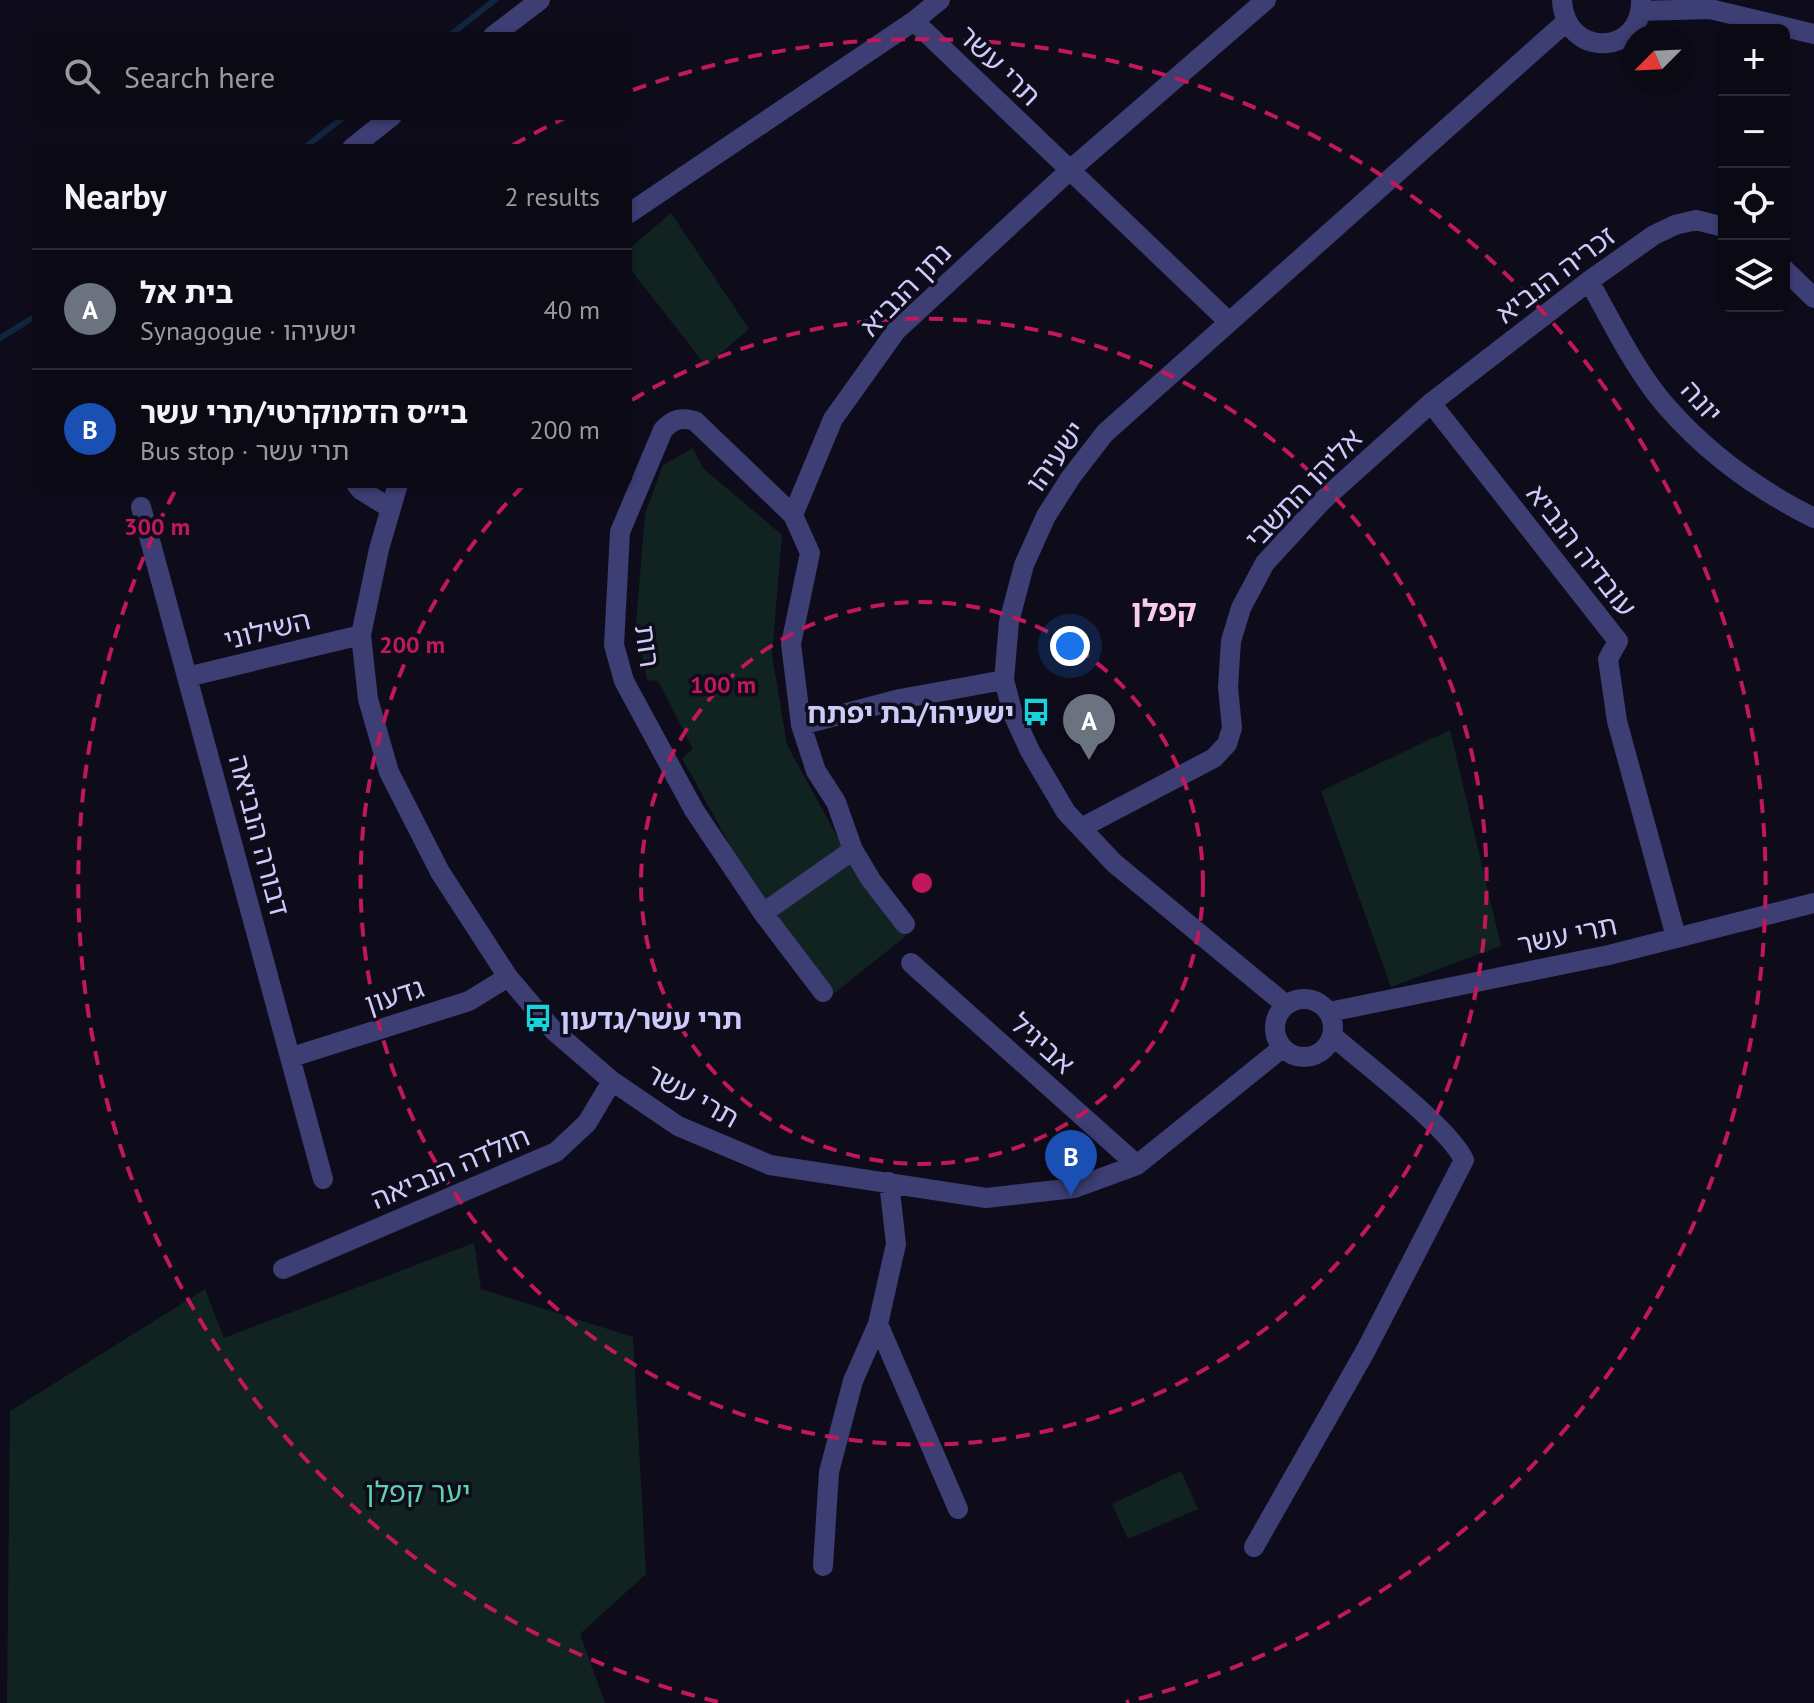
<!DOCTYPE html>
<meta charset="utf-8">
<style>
:root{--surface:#0a0914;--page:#13121d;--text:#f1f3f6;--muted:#999aa0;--line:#2a2a34;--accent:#8c9099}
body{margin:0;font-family:"PT Sans","Noto Sans Hebrew",sans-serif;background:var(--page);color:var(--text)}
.controls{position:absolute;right:24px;top:24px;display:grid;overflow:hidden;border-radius:12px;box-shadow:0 2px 6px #0004}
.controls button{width:72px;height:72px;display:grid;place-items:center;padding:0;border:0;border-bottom:2px solid var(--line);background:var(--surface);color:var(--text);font:40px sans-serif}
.compass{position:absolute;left:1622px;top:24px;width:72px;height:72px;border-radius:50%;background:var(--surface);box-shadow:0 2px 6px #0004;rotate:246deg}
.you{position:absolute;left:1070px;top:646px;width:28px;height:28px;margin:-20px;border:6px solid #fff;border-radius:50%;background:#1a73e8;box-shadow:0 0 0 12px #1a73e833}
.badge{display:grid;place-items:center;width:52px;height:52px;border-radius:50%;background:var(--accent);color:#fff;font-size:26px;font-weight:700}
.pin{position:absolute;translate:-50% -66px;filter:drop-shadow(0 2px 4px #0008)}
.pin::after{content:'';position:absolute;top:42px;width:28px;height:24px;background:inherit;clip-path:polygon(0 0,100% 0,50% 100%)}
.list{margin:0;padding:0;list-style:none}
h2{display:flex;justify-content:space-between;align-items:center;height:104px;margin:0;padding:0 32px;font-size:34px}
h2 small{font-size:26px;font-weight:400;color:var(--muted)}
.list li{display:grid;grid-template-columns:52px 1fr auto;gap:24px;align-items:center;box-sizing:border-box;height:120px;padding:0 32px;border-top:2px solid var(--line)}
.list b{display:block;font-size:30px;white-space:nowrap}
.list p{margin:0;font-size:26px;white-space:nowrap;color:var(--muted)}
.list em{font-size:26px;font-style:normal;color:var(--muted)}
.icon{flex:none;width:44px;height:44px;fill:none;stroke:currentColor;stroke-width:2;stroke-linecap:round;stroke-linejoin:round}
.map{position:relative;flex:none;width:1814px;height:1703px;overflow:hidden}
.search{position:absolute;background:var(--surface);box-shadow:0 2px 6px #0004;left:32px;top:32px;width:600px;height:88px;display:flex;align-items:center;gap:20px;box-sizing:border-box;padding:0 28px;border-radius:12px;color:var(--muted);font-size:30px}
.panel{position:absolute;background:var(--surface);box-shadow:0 2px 6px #0004;left:32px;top:144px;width:600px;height:344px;border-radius:12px}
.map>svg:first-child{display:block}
.green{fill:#102321}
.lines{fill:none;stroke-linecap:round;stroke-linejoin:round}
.stream{stroke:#11263e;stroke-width:6}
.minor{stroke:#3c3e74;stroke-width:20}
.ring{fill:none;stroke:#c2185b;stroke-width:4;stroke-dasharray:14 10}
.labels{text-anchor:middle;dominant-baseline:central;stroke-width:7;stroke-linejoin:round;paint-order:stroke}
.street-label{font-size:28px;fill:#cdcbfa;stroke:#0e0c1a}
.poi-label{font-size:28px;font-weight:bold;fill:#cdcbfa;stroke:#0e0c1a;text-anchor:end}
.park-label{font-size:28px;fill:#5fd1ad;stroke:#0e0c1a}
.neighbourhood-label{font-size:30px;font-weight:bold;fill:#faccec;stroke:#0e0c1a}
.centre{fill:#c2185b;stroke:#0e0c1a;stroke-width:4}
.ring-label{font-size:24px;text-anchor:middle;font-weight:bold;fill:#c2185b;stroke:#0e0c1a;stroke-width:7;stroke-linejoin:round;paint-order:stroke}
</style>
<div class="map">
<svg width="1814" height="1703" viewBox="0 0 1814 1703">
<rect width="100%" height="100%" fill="#0e0c1a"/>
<path class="green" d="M 671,213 L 749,329 L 706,366 L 628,266 L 628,250 Z
M 693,448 L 703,468 L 782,535 L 772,655 L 787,745 L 843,847 L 906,936 L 832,995 L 748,878 L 682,758 L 693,749 L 658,681 L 647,680 L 636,623 L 645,514 L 663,465 Z
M 1450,730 L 1501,946 L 1391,987 L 1321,791 Z
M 474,1243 L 481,1289 L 633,1337 L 646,1574 L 580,1634 L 605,1703 L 7,1703 L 10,1411 L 205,1289 L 224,1338 Z
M 1181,1471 L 1198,1509 L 1128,1539 L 1112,1504 Z"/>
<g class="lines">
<path class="stream" d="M 449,36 L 495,0
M 304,148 L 345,116
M 0,338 L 36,316"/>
<path class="minor" d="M 1562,0 C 1565,59 1642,56 1641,1
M 1641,11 L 1710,9 L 1814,34
M 914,21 L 1228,321
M 493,36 L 540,0
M 352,148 L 392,116
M 628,214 L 914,21 L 940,0
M 1784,269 L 1814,298
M 1589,281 C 1612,322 1636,372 1667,407 C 1709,455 1758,490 1814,518
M 1431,403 L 1618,641 L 1608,659 L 1617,721 L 1676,937
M 356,484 L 361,490 L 390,508
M 398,484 L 379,549 L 361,635 L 368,699 L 389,772 L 440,872 L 508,977 L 554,1031 L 612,1081 L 678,1126 L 770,1165 L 986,1198 L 1074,1188 L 1137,1165 L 1282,1048
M 141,507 L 323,1179
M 793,515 L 833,419 L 896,331 L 1070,170 L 1266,0
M 187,677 L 361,635
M 801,725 L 900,699 L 1004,680
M 1081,828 L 1214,758 L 1227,744 L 1232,728 L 1228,687 L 1231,641 L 1241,608 L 1265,563 L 1323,500 L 1431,403 L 1589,281 L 1654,235 L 1675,225 L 1696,220 L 1724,227
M 763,913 L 853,850
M 911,963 L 1137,1165
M 823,992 L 763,913 L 694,810 L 624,681 L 614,645 L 620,532 L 663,430 C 673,419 681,417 695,421 L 793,515 L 810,553 L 791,644 L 801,725 L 816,771 L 836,802 L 853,850 L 871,880 L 905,924
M1275 1028a29 29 0 1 1 58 0a29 29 0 1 1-58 0Z
M 1286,1005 L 1114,863 L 1066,812 L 1030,751 L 1013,714 L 1004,680 L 1009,622 L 1024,565 L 1046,516 L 1071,477 L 1105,433 L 1566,22
M 1329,1012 L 1609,955 L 1814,903
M 292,1057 L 469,1001 L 508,977
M 283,1269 L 556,1152 L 587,1123 L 612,1081
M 878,1324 L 958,1509
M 1254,1547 L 1366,1350 L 1464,1160 C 1449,1127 1363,1063 1333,1036
M 823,1566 L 829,1472 L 853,1381 L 878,1324 L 896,1244 L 889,1182"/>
</g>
<g class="ring">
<circle cx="922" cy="883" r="281"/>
<path d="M632 400A563 563 0 1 1 524 485"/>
<path d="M718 1702A844 844 0 0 1 177 487M513 145A844 844 0 0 1 565 118M633 90A844 844 0 1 1 1126 1702"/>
</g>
<defs>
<symbol id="bus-bare" viewBox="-9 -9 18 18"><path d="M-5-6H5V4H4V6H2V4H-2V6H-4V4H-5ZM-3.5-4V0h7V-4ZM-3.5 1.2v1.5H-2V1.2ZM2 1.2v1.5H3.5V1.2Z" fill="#16d4da" stroke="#0e0c1a" stroke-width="2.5" paint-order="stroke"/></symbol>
</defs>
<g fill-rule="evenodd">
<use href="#bus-bare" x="1016" y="692" width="40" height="40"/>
<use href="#bus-bare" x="518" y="998" width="40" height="40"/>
</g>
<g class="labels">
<g class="street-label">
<text transform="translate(1000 65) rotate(44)">תרי עשר</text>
<text transform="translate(1555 274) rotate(-37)">זכריה הנביא</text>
<text transform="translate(905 289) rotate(-46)">נתן הנביא</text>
<text transform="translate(1702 401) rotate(48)">יונה</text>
<text transform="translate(1055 456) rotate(-54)">ישעיהו</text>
<text transform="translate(1303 488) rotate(-46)">אליהו התשבי</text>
<text transform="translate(1582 550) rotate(52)">עובדיה הנביא</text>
<text transform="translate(267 629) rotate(-14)">השילוני</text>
<text transform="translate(648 646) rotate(82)">רות</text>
<text transform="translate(260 835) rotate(75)">דבורה הנביאה</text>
<text transform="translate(1567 934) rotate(-12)">תרי עשר</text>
<text transform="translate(394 995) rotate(-18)">גדעון</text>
<text transform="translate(1043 1043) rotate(42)">אביגיל</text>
<text transform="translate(693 1095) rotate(29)">תרי עשר</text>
<text transform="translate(450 1167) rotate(-23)">חולדה הנביאה</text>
</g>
<g class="poi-label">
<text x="1014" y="712">ישעיהו/בת יפתח</text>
<text x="560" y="1018" text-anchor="start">תרי עשר/גדעון</text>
</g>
<g class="park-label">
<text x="418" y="1491">יער קפלן</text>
</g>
<g class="neighbourhood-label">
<text x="1164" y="609">קפלן</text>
</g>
</g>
<circle cx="922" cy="883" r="12" class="centre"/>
<g class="ring-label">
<text x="157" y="535">300 m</text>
<text x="412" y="653">200 m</text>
<text x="723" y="693">100 m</text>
</g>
</svg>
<div class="controls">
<button>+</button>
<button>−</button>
<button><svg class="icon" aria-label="locate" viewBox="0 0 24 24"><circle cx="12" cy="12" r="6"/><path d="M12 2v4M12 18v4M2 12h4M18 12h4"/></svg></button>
<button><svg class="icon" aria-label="layers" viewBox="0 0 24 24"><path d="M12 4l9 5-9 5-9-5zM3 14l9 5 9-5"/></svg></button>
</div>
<svg class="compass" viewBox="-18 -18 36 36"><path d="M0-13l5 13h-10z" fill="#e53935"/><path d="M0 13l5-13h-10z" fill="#999aa0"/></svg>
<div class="you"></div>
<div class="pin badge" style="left:1089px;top:760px;background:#6b7280">A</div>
<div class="pin badge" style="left:1071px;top:1196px;background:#1a4fb4">B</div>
<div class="search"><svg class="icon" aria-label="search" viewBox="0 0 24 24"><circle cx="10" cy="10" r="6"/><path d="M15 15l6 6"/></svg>Search here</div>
<section class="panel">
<h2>Nearby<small>2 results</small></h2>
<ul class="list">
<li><span class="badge" style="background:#6b7280">A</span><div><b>בית אל</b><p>Synagogue · ישעיהו</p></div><em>40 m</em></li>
<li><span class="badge" style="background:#1a4fb4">B</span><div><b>בי״ס הדמוקרטי/תרי עשר</b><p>Bus stop · תרי עשר</p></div><em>200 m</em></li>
</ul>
</section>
</div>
